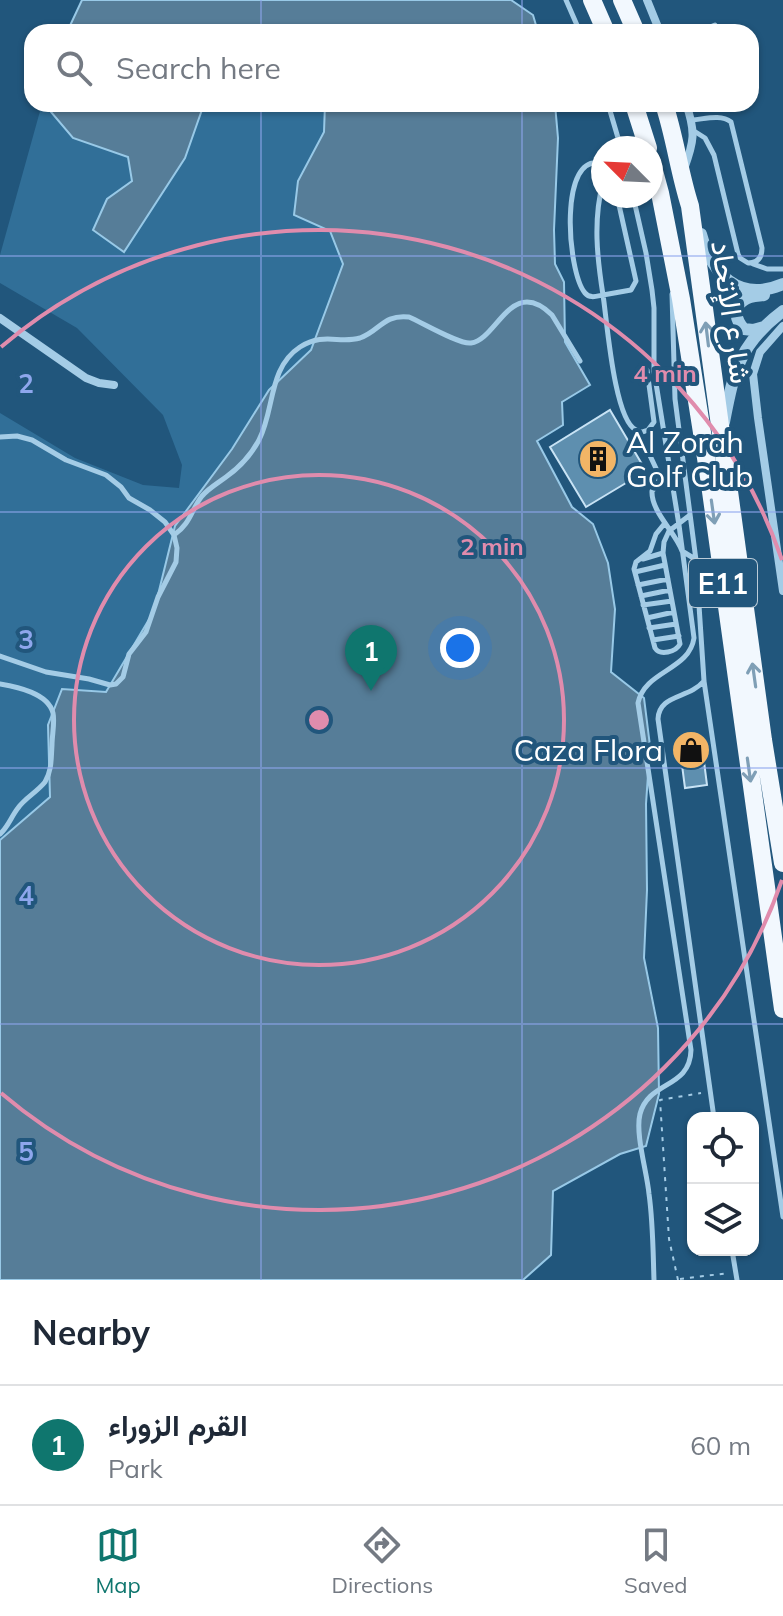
<!DOCTYPE html>
<meta charset="utf-8">
<style>
:root{--surface:#fff;--page:#f6f6f7;--text:#1f2937;--muted:#747a83;--line:#e0e1e3;--accent:#0f766e}
body{margin:0;font-family:Mulish,Vazirmatn,sans-serif;background:var(--page);color:var(--text)}
.controls{position:absolute;right:24px;bottom:24px;display:grid;overflow:hidden;border-radius:16px;box-shadow:0 2px 6px #0004}
.controls button{width:72px;height:72px;display:grid;place-items:center;padding:0;border:0;border-bottom:2px solid var(--line);background:var(--surface);color:var(--text);font:40px sans-serif}
.compass{position:absolute;left:591px;top:136px;width:72px;height:72px;border-radius:50%;background:var(--surface);box-shadow:0 2px 6px #0004;rotate:294deg}
.you{position:absolute;left:460px;top:648px;width:28px;height:28px;margin:-20px;border:6px solid #fff;border-radius:50%;background:#1a73e8;box-shadow:0 0 0 12px #1a73e833}
.badge{display:grid;place-items:center;width:52px;height:52px;border-radius:50%;background:var(--accent);color:#fff;font-size:26px;font-weight:700}
.pin{position:absolute;translate:-50% -66px;filter:drop-shadow(0 2px 4px #0008)}
.pin::after{content:'';position:absolute;top:42px;width:28px;height:24px;background:inherit;clip-path:polygon(0 0,100% 0,50% 100%)}
.list{margin:0;padding:0;list-style:none}
h2{display:flex;justify-content:space-between;align-items:center;height:104px;margin:0;padding:0 32px;font-size:34px}
h2 small{font-size:26px;font-weight:400;color:var(--muted)}
.list li{display:grid;grid-template-columns:52px 1fr auto;gap:24px;align-items:center;box-sizing:border-box;height:120px;padding:0 32px;border-top:2px solid var(--line)}
.list b{display:block;font-size:30px;white-space:nowrap}
.list p{margin:0;font-size:26px;white-space:nowrap;color:var(--muted)}
.list em{font-size:26px;font-style:normal;color:var(--muted)}
.icon{flex:none;width:44px;height:44px;fill:none;stroke:currentColor;stroke-width:2;stroke-linecap:round;stroke-linejoin:round}
.map{position:relative;flex:none;width:783px;height:1280px;overflow:hidden}
.search{position:absolute;background:var(--surface);box-shadow:0 2px 6px #0004;left:24px;right:24px;top:24px;height:88px;display:flex;align-items:center;gap:20px;box-sizing:border-box;padding:0 28px;border-radius:24px;color:var(--muted);font-size:30px}
.sheet{height:224px;background:var(--surface)}
nav{display:flex;justify-content:space-around;align-items:center;box-sizing:border-box;height:112px;border-top:2px solid var(--line);background:var(--surface);font-size:22px;color:var(--muted)}
nav a{display:grid;justify-items:center;gap:4px}
nav .on{color:var(--accent)}
.map>svg:first-child{display:block}
.green{fill:#316f98}
.water{fill:#567d98;stroke:#98c9e7;stroke-width:2}
.building{fill:#5e8faf;stroke:#c8e3f5;stroke-width:2}
.lines{fill:none;stroke-linecap:round;stroke-linejoin:round}
.path{stroke:#a4cce6;stroke-width:2;stroke-dasharray:4 6;stroke-linecap:butt}
.service{stroke:#a4cce6;stroke-width:5}
.minor{stroke:#a4cce6;stroke-width:8}
.tertiary{stroke:#a4cce6;stroke-width:12}
.trunk{stroke:#f2f8fe;stroke-width:18}
.oneway{stroke:#7f9fb6}
.grid{fill:none;stroke:#8ea6ec;stroke-width:2;stroke-opacity:0.55}
.ring{fill:none;stroke:#e08cad;stroke-width:4}
.labels{text-anchor:middle;dominant-baseline:central;stroke-width:8;stroke-linejoin:round;paint-order:stroke}
.shield{fill:#21567c;stroke:#bcccd8;stroke-width:2}
.shield-label{font-size:28px;font-weight:bold;fill:#fff}
.street-label{font-size:30px;fill:#fff;stroke:#21567c}
.poi-label{font-size:30px;fill:#fff;stroke:#21567c;text-anchor:start}
.grid-label{font-size:26px;text-anchor:middle;font-weight:bold;fill:#8ea6ec;stroke:#21567c;stroke-width:8;stroke-linejoin:round;paint-order:stroke}
.centre{fill:#e08cad;stroke:#21567c;stroke-width:4}
.ring-label{font-size:24px;text-anchor:middle;font-weight:bold;fill:#e08cad;stroke:#21567c;stroke-width:8;stroke-linejoin:round;paint-order:stroke}
</style>
<div class="map">
<svg width="783" height="1280" viewBox="0 0 783 1280">
<rect width="100%" height="100%" fill="#21567c"/>
<path class="green" d="M 42,104 L 555,104 L 558,138 L 554,230 L 555,264 L 564,282 L 565,342 L 590,385 L 562,402 L 563,425 L 537,441 L 572,507 L 593,524 L 608,563 L 615,609 L 611,672 L 644,698 L 650,746 L 646,804 L 647,890 L 644,958 L 658,1028 L 659,1094 L 646,1146 L 620,1154 L 553,1191 L 551,1255 L 523,1280 L 0,1280 L 0,413 L 75,458 L 143,485 L 179,488 L 182,465 L 163,415 L 77,328 L 0,283 L 0,255 Z"/>
<path class="water" d="M 82,0 L 511,0 L 533,15 L 538,32 L 67,32 Z
M 53,104 L 204,104 L 185,158 L 124,252 L 93,230 L 107,199 L 132,181 L 128,157 L 73,138 L 51,112 Z
M 325,104 L 555,104 L 558,138 L 554,230 L 555,264 L 564,282 L 565,342 L 590,385 L 562,402 L 563,425 L 537,441 L 572,507 L 593,524 L 608,563 L 615,609 L 611,672 L 644,698 L 650,746 L 646,804 L 647,890 L 644,958 L 658,1028 L 659,1094 L 646,1146 L 620,1154 L 553,1191 L 551,1255 L 523,1280 L 0,1280 L 0,840 L 50,797 L 48,725 L 62,689 L 106,692 L 154,611 L 175,526 L 232,449 L 269,390 L 311,350 L 343,264 L 330,231 L 294,215 L 298,181 L 324,132 Z"/>
<path class="building" d="M 610,410 L 646,471 L 586,507 L 550,447 Z
M 701,738 L 707,785 L 685,788 L 679,742 Z"/>
<g class="lines">
<path class="path" d="M 680,1279 L 729,1273
M 678,1280 L 669,1239 L 660,1100 L 701,1093"/>
<path class="service" d="M 566,0 L 580,32
M 698,32 L 715,25
M 608,104 L 621,148
M 692,120 C 705,119 721,114 731,122 L 762,248 C 762,258 757,263 748,263 L 740,258 L 738,254 L 714,155 L 705,138 L 694,131
M 603,164 C 558,149 567,272 585,293 C 590,299 597,296 603,295 C 607,320 614,420 636,430 C 642,433 643,432 648,430 L 654,422 L 647,370
M 603,182 C 593,220 597,257 603,295 L 631,290 L 636,281 L 617,196
M 633,196 L 646,253 L 652,290 L 654,308 L 654,371 L 679,525 L 694,638 C 689,671 645,670 638,703 L 691,1050 C 690,1089 649,1080 640,1114 C 635,1134 647,1172 649,1194 C 653,1222 653,1251 654,1280
M 753,264 L 767,269 L 783,269
M 672,294 L 675,399 L 696,560 L 704,681 L 783,1217
M 639,432 L 660,477 L 657,486 L 652,491 C 651,512 676,533 682,551 L 695,559
M 0,437 L 17,436 L 32,440 L 66,460 L 106,475 L 121,487 L 129,498 L 150,510 L 165,522 L 174,535 L 177,548 L 176,562 L 158,597 L 146,632 L 129,654 L 123,677 L 116,684 L 110,685 L 89,679 L 46,672 L 0,656
M 665,523 L 656,534 L 650,551 L 636,562 L 634,569 L 655,648 C 660,656 676,652 680,644 L 663,553 L 664,542 L 669,531
M 669,531 L 690,515
M 174,535 C 191,523 191,510 202,496 C 209,488 218,483 226,477 C 240,467 251,455 259,440 C 275,409 268,368 300,347 C 324,332 339,344 360,338 C 380,331 383,314 409,317 C 421,322 460,345 471,343 C 497,340 511,275 552,315 L 580,361
M 643,559 L 663,553
M 635,572 L 665,565
M 638,585 L 668,579
M 641,596 L 670,590
M 643,605 L 672,601
M 647,618 L 674,612
M 649,628 L 676,624
M 653,640 L 679,636
M 704,681 C 689,699 659,694 658,719 L 714,1118
M 0,684 C 17,687 48,693 53,713 C 55,723 52,735 52,745 C 51,759 52,770 45,782 C 37,792 25,798 18,808 C 11,817 8,827 0,834
M 732,1250 L 737,1280"/>
<path class="minor" d="M 647,0 L 660,32
M 684,169 C 694,142 696,132 686,104
M 0,318 L 86,378 L 99,383 L 114,385
M 783,326 L 760,352 L 753,374 L 758,418 L 783,591"/>
<path class="tertiary" d="M 701,234 C 712,274 738,303 783,284
M 764,295 C 758,296 749,296 744,300 C 732,307 736,321 744,329 L 753,330 L 764,327
M 724,422 C 734,371 739,344 783,311"/>
<path class="trunk" d="M 592,0 L 606,32
M 622,0 L 636,32
M 634,104 L 648,148
M 664,104 C 675,137 679,172 690,206 L 763,740 L 783,863
M 651,160 L 660,193 L 681,299 L 709,477 L 783,1009"/>
</g>
<defs><path id="oneway-shaft" d="M-6 0H5M1.5-3L5.5 0L1.5 3" fill="none" stroke-width="1.6" stroke-linecap="round" stroke-linejoin="round" transform="scale(2)"/></defs>
<g class="oneway">
<use href="#oneway-shaft" transform="translate(707 334) rotate(-97)"/>
<use href="#oneway-shaft" transform="translate(713 512) rotate(82)"/>
<use href="#oneway-shaft" transform="translate(754 675) rotate(-98)"/>
<use href="#oneway-shaft" transform="translate(749 770) rotate(82)"/>
</g>
<path class="grid" d="M 261,0 L 261,32M 522,0 L 522,32M 261,104 L 261,1280M 522,104 L 522,1280M 0,256 L 783,256M 0,512 L 783,512M 0,768 L 783,768M 0,1024 L 783,1024"/>
<g class="ring">
<circle cx="319" cy="720" r="245"/>
<path d="M782 880A490 490 0 0 1 1 1093M1 347A490 490 0 0 1 782 560"/>
</g>
<defs>
<symbol id="building-disc" viewBox="-11 -11 22 22"><circle r="9.5" fill="#f2b566" stroke="#21567c"/><path d="M-4-6H4V6H1V3H-1V6H-4ZM-2.5-4.3h1.7v1.8h-1.7ZM.8-4.3h1.7v1.8H.8ZM-2.5-1h1.7V.8h-1.7ZM.8-1h1.7V.8H.8Z" fill="#111"/></symbol>
<symbol id="shop-disc" viewBox="-11 -11 22 22"><circle r="9.5" fill="#f2b566" stroke="#21567c"/><path d="M-5-2.5h2.3a2.7 3.5 0 0 1 5.4 0H5L5.5 6h-11ZM-1.5-2.5h3a1.5 2.3 0 0 0-3 0Z" fill="#111"/></symbol>
</defs>
<g fill-rule="evenodd">
<use href="#building-disc" x="576" y="437" width="44" height="44"/>
<use href="#shop-disc" x="669" y="728" width="44" height="44"/>
</g>
<g class="labels">
<rect class="shield" x="689" y="559" width="68" height="48" rx="6"/>
<g class="shield-label">
<text x="723" y="583">E11</text>
</g>
<g class="street-label">
<text transform="translate(732 312) rotate(82)">شارع الإتحاد</text>
</g>
<g class="poi-label">
<text x="626" y="442">Al Zorah<tspan x="626" dy="34">Golf Club</tspan></text>
<text x="663" y="750" text-anchor="end">Caza Flora</text>
</g>
</g>
<g class="grid-label">
<text x="26" y="393">2</text>
<text x="26" y="649">3</text>
<text x="26" y="905">4</text>
<text x="26" y="1161">5</text>
</g>
<circle cx="319" cy="720" r="12" class="centre"/>
<g class="ring-label">
<text x="665" y="382">4 min</text>
<text x="492" y="555">2 min</text>
</g>
</svg>
<div class="controls">
<button><svg class="icon" aria-label="locate" viewBox="0 0 24 24"><circle cx="12" cy="12" r="6"/><path d="M12 2v4M12 18v4M2 12h4M18 12h4"/></svg></button>
<button><svg class="icon" aria-label="layers" viewBox="0 0 24 24"><path d="M12 4l9 5-9 5-9-5zM3 14l9 5 9-5"/></svg></button>
</div>
<svg class="compass" viewBox="-18 -18 36 36"><path d="M0-13l5 13h-10z" fill="#e53935"/><path d="M0 13l5-13h-10z" fill="#747a83"/></svg>
<div class="you"></div>
<div class="pin badge" style="left:371px;top:691px">1</div>
<div class="search"><svg class="icon" aria-label="search" viewBox="0 0 24 24"><circle cx="10" cy="10" r="6"/><path d="M15 15l6 6"/></svg>Search here</div>
</div>
<section class="sheet">
<h2>Nearby<small></small></h2>
<ul class="list">
<li><span class="badge">1</span><div><b>القرم الزوراء</b><p>Park</p></div><em>60 m</em></li>
</ul>
</section>
<nav>
<a class="on"><svg class="icon" aria-label="map" viewBox="0 0 24 24"><path d="M3 6l6-2 6 2 6-2v14l-6 2-6-2-6 2zM9 4v14M15 6v14"/></svg>Map</a>
<a><svg class="icon" aria-label="directions" viewBox="0 0 24 24"><path d="M12 3l9 9-9 9-9-9zM9 14v-3h6M13 9l2 2-2 2"/></svg>Directions</a>
<a><svg class="icon" aria-label="saved" viewBox="0 0 24 24"><path d="M7 4h10v16l-5-4-5 4z"/></svg>Saved</a>
</nav>
